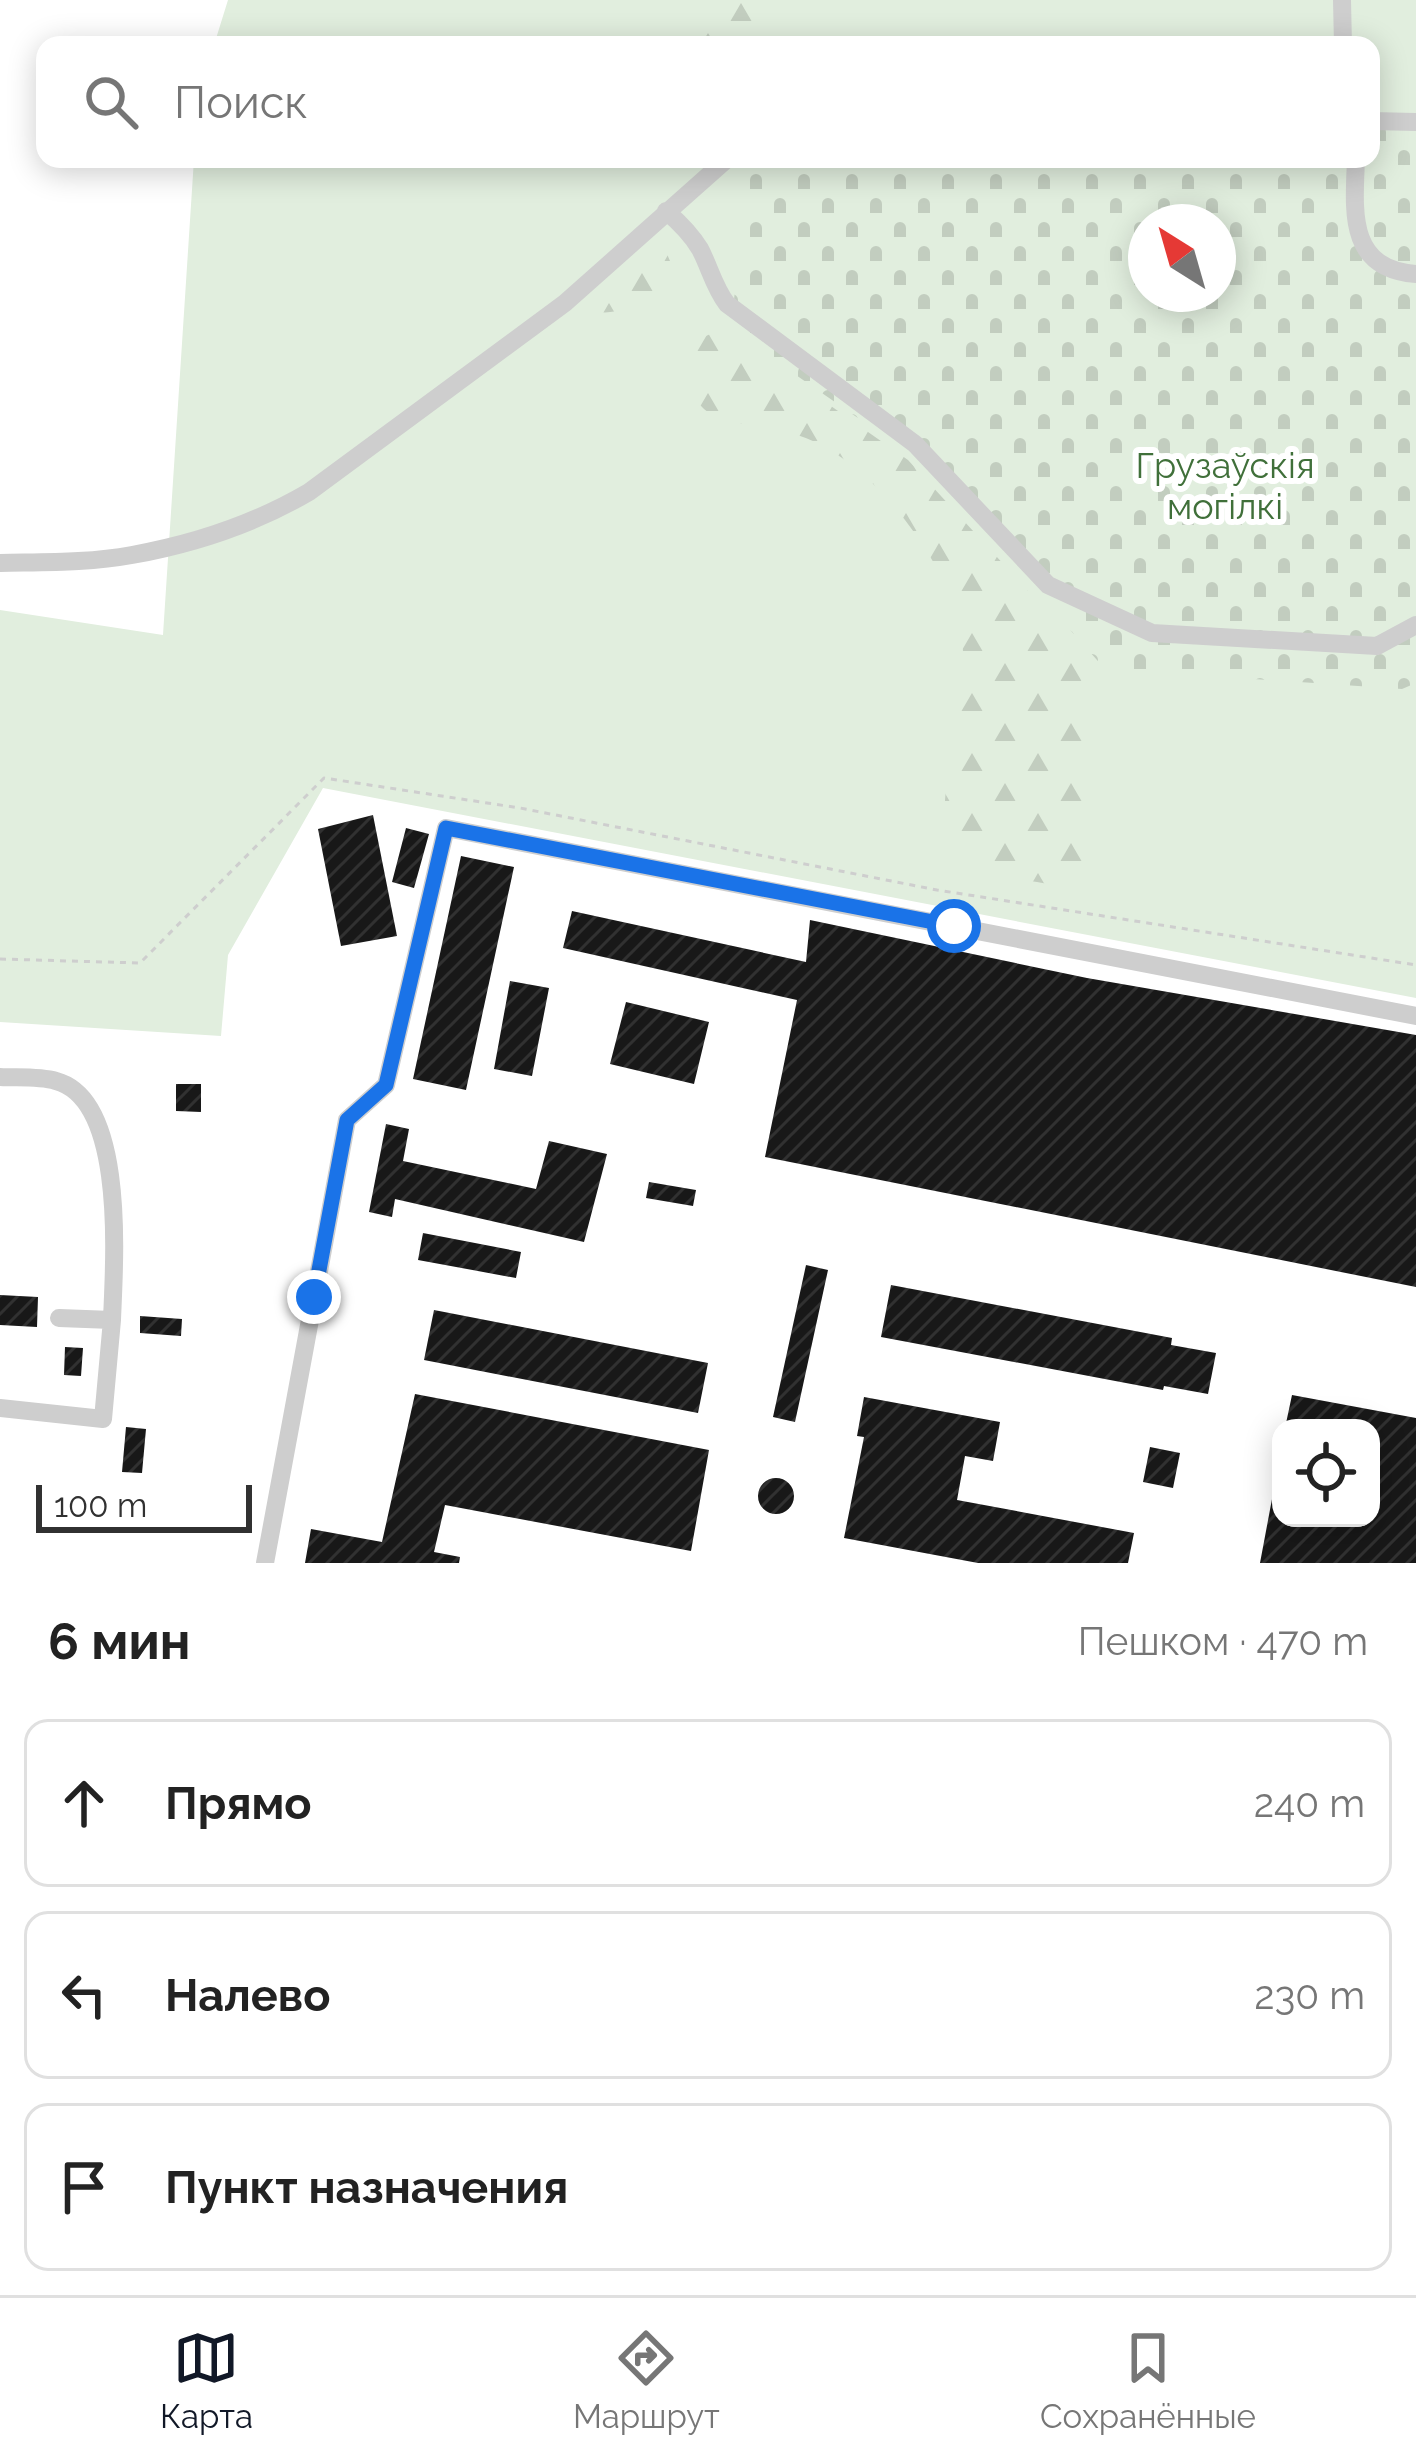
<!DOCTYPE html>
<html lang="ru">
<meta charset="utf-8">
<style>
:root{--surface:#fff;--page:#f2f2f2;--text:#222;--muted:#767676;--line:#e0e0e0;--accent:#111827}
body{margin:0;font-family:Raleway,sans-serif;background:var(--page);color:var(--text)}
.controls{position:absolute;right:36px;bottom:36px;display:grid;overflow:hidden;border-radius:24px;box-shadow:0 6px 30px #0003}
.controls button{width:108px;height:108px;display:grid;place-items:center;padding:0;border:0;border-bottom:3px solid var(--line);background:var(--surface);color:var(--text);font:60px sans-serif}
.compass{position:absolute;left:1128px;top:204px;width:108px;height:108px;border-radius:50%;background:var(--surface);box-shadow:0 6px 30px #0003;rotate:323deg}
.scale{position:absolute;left:36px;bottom:30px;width:216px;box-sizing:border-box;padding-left:12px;border:6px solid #313131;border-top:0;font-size:33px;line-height:42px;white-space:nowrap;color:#313131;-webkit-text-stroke:9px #fff;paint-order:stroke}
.stop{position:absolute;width:36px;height:36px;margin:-27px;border:9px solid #1a73e8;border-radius:50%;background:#fff}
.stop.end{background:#1a73e8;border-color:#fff;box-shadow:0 3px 12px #0008}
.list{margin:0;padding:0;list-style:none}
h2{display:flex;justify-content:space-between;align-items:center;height:156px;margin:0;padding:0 48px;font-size:51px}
h2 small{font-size:39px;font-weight:400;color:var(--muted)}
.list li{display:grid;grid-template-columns:78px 1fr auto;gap:36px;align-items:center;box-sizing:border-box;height:168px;margin:0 24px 24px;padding:0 24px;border:3px solid var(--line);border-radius:24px}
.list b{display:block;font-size:45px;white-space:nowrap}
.list em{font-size:39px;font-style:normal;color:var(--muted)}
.icon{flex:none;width:66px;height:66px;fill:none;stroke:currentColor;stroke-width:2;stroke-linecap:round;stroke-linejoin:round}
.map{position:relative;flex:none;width:1416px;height:1563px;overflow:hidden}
.search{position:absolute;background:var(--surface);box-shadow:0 6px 30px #0003;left:36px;right:36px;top:36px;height:132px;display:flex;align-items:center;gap:30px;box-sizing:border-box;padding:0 42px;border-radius:24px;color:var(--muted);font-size:45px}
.sheet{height:732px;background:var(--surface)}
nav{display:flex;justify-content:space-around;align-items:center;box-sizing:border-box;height:168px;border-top:3px solid var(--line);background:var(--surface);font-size:33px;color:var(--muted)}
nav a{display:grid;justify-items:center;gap:6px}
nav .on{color:var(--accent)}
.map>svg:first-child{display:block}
.grass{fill:#e1eede;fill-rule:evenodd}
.forest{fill:url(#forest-firs)}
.cemetery{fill:url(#cemetery-stones);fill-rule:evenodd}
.building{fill:url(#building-hatch)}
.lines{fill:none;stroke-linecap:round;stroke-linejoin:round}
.path{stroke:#cecece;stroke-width:3;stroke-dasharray:6 6;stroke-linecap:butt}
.minor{stroke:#cecece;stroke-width:18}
.route{stroke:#1a73e8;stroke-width:15}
.labels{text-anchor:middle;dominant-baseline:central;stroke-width:12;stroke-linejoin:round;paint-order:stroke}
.park-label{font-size:36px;fill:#40703a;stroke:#fff}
</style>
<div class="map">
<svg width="1416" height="1563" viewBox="0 0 1416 1563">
<defs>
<pattern id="forest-firs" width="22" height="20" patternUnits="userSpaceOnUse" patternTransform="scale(3)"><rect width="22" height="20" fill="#e1eede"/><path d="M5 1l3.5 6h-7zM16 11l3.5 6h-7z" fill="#c2cdbf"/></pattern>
<pattern id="cemetery-stones" width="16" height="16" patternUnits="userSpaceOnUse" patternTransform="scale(3)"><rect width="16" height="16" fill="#e1eede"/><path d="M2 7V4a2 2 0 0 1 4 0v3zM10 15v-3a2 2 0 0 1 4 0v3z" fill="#c2cdbf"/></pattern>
<pattern id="building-hatch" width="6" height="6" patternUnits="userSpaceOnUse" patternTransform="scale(3)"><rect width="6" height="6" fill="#181818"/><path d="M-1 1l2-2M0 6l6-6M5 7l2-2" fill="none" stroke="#313131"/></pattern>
</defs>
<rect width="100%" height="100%" fill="#fff"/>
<path class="grass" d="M 228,0 L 1416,0 L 1416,998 L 323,788 L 228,955 L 221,1036 L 0,1022 L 0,610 L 163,635 L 194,159 L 1371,159 L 1371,45 L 214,45 ZM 1146,222 L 1218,222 L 1218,294 L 1146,294 Z"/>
<path class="forest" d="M 703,0 L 748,0 L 759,45 L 703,45 Z
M 652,247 L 667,254 L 670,261 C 665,292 621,321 591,310 L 589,302 L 594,294 L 635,256 Z
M 719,332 L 731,336 L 908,460 L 1051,616 C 1062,630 1073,645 1078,663 C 1090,706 1077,754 1083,799 C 1085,822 1111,855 1096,875 C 1083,895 1057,885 1037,882 C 1015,878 986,877 969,860 C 958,851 948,836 946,822 C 942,799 949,773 954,750 C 960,719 965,682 963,651 C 959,601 934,558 905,520 C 876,482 837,446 791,433 C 767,426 722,425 704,409 C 677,385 679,338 719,332 Z"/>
<path class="cemetery" d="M 1371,119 L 1416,119 L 1416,683 L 1402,689 L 1105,669 L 920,461 L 731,330 L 747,170 L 750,159 L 1371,159 ZM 1146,222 L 1218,222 L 1218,294 L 1146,294 Z"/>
<path class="building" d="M 373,815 L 397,936 L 341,946 L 318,829 Z
M 406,828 L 429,834 L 414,888 L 392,882 Z
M 461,856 L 514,867 L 466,1090 L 413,1079 Z
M 572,911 L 806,962 L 810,920 L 1087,978 L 1416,1035 L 1416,1287 L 765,1157 L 797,1000 L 563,948 Z
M 510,981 L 549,988 L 532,1076 L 494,1069 Z
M 626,1002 L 709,1022 L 694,1084 L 610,1064 Z
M 176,1084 L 201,1084 L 201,1112 L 176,1111 Z
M 386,1124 L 409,1129 L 403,1161 L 536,1189 L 549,1141 L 607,1154 L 584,1242 L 395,1199 L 392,1217 L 369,1212 Z
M 649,1182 L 696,1190 L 693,1206 L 646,1198 Z
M 423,1233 L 521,1252 L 516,1278 L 418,1260 Z
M 806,1265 L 828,1270 L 795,1422 L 773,1417 Z
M 891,1285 L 1172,1338 L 1171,1345 L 1216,1353 L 1208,1394 L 1164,1386 L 1163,1390 L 881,1337 Z
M 0,1295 L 38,1297 L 37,1327 L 0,1325 Z
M 434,1310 L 708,1363 L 698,1413 L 424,1360 Z
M 140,1316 L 182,1319 L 181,1336 L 140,1333 Z
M 65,1347 L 83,1348 L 81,1376 L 64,1375 Z
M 415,1394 L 709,1450 L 691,1551 L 445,1505 L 434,1552 L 460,1557 L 459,1563 L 305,1563 L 311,1529 L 382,1542 Z
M 1292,1395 L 1416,1418 L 1416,1563 L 1260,1563 L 1275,1483 L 1281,1483 L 1281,1518 L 1371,1518 L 1371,1428 L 1285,1428 Z
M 864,1397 L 1000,1422 L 993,1461 L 965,1456 L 957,1500 L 1134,1533 L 1128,1563 L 978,1563 L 844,1538 L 864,1437 L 857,1436 Z
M 126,1427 L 146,1429 L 142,1473 L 122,1472 Z
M 1150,1447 L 1180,1453 L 1173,1488 L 1143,1482 Z
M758 1496a18 18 0 1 1 36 0a18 18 0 1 1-36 0Z"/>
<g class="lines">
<path class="path" d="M 0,959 L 140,963 L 324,778 L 520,808 L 937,890 L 1416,965"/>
<path class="minor" d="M 1342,0 L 1343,45
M 1371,121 L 1416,122
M 1356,159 C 1354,211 1347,269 1416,274
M 666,211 C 680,223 691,234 700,249 C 710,268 714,287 727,304 L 915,444 L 1048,585 L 1152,633 L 1377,646 L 1416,625
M 0,563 C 44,562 89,563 132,555 C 193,544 256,523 309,492 L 565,303 L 727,159
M 0,1077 C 17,1078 39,1076 56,1081 C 127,1100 114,1264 112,1320
M 0,1408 L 103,1419 L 112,1320 L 59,1318
M 265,1563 L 347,1120 L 386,1085 L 446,828 L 1416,1016"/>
</g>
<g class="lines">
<path class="route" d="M 314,1297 L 347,1120 L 386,1085 L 446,828 L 954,926"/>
</g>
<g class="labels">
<g class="park-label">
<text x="1225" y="465">Грузаўскія<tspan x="1225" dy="41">могілкі</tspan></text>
</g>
</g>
</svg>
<div class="controls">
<button><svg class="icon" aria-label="locate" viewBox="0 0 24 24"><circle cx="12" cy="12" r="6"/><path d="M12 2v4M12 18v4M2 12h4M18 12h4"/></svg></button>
</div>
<svg class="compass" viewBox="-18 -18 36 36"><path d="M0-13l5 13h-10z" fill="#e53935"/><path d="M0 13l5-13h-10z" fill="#767676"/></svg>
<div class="scale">100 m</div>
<div class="stop" style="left:954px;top:926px"></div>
<div class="stop end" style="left:314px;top:1297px"></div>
<div class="search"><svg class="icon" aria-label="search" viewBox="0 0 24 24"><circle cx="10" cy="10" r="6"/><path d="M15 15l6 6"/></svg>Поиск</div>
</div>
<section class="sheet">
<h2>6 мин<small>Пешком · 470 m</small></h2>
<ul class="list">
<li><svg class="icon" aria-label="ahead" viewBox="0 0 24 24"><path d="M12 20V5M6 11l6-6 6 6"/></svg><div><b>Прямо</b></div><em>240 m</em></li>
<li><svg class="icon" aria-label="left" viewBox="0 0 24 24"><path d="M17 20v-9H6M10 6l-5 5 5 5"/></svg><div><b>Налево</b></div><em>230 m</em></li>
<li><svg class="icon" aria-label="arrive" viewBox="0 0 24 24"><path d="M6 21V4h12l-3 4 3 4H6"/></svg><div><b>Пункт назначения</b></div></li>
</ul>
</section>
<nav>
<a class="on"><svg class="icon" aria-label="map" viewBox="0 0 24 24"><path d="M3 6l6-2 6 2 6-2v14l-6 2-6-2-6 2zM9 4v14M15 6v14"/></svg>Карта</a>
<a><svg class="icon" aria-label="directions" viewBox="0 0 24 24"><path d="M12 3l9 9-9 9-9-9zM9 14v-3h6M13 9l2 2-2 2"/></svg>Маршрут</a>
<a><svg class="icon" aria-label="saved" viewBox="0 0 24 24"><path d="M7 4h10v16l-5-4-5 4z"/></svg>Сохранённые</a>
</nav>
